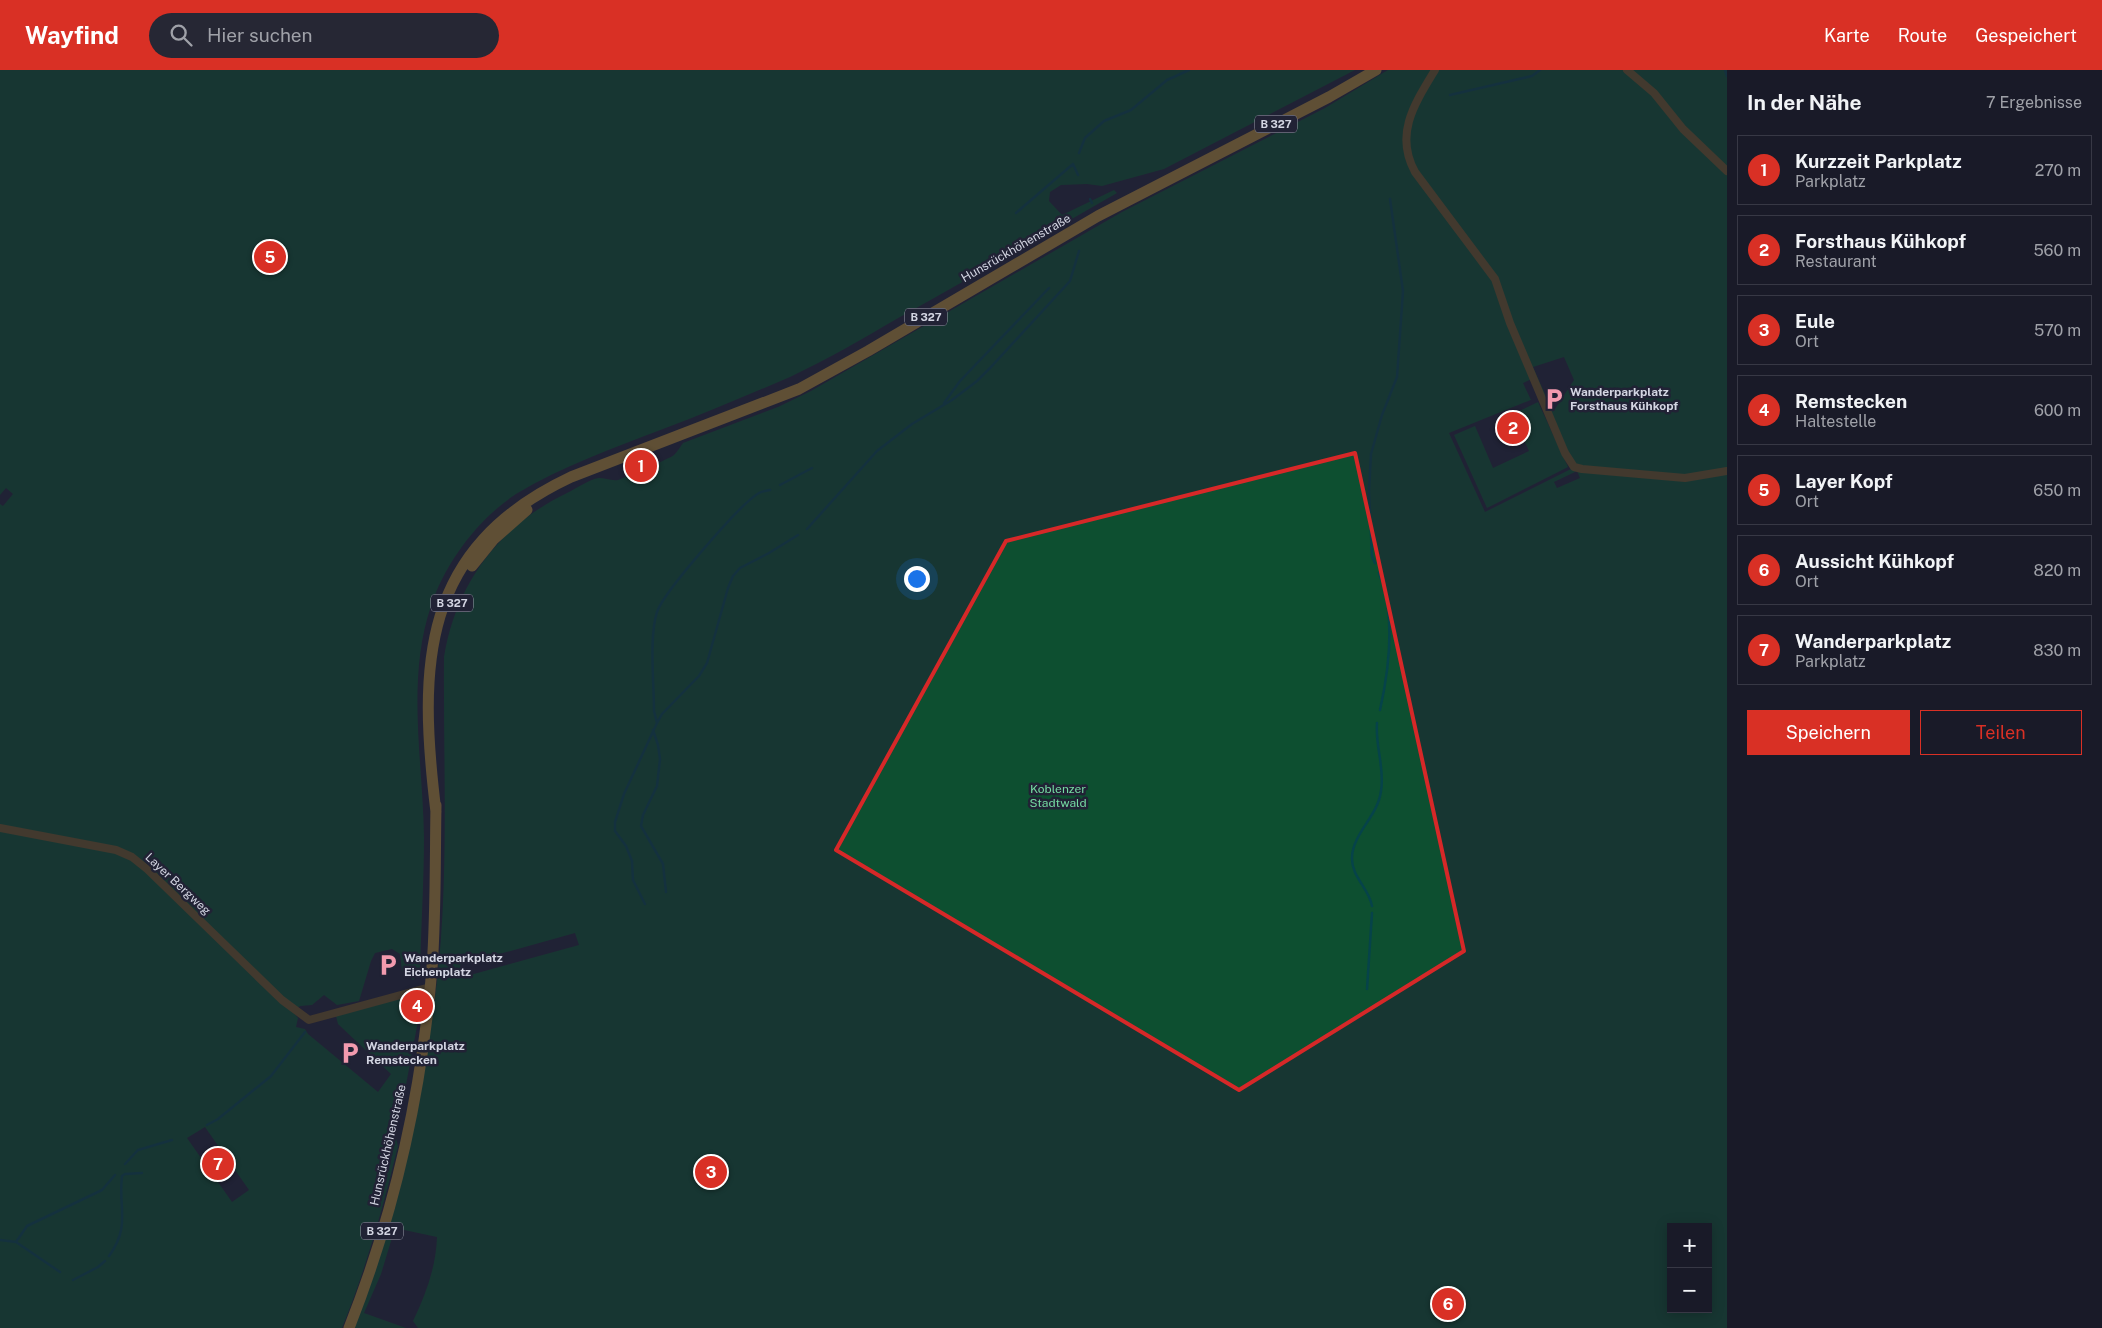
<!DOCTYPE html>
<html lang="de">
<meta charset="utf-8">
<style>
:root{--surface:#191a28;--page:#262734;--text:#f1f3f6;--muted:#9fa1a8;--line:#373845;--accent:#d93025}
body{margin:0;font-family:"Public Sans",sans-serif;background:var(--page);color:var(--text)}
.controls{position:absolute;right:15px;bottom:15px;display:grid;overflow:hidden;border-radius:0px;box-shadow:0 2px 12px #0003}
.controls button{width:45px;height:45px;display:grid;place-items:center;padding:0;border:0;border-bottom:1px solid var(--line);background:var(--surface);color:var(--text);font:25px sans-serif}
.you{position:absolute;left:916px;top:508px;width:18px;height:18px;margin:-12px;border:4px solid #fff;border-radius:50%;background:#1a73e8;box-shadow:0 0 0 8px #1a73e833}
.badge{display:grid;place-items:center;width:32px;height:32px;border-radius:50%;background:var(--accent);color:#fff;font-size:16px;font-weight:700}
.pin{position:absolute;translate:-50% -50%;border:2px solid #fff;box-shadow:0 1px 5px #0006}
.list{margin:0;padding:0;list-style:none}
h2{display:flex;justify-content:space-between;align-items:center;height:65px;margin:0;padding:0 20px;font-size:21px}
h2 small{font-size:16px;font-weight:400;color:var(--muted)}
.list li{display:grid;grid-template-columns:32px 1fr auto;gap:15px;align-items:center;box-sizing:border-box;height:70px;margin:0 10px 10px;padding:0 10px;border:1px solid var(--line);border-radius:0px}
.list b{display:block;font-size:19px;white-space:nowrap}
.list p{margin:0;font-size:16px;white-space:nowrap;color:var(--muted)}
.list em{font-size:16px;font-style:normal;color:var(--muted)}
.actions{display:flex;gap:10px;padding:15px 20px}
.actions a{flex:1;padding:11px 0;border:1px solid var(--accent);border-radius:0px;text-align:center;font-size:18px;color:var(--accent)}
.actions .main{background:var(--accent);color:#fff}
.icon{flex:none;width:28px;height:28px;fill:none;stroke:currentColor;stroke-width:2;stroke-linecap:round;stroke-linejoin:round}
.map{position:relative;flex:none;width:1727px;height:1258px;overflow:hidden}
header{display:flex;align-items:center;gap:30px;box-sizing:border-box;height:70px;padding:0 25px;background:var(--accent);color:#fff}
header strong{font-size:24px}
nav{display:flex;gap:28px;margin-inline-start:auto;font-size:18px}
.search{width:350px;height:45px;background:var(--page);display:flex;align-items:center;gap:12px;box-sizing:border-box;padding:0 18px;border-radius:28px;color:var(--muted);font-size:19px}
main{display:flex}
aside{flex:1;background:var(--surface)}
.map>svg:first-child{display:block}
.green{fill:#0d4f30;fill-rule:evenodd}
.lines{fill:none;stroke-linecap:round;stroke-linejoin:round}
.stream{stroke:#06434a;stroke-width:2.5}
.minor{stroke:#6b5426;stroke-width:8}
.primary{stroke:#ab8537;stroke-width:11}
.marked{fill:none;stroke:#d62828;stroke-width:4;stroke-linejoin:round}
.labels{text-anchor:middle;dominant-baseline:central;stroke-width:5;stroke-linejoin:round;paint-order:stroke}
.shield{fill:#212235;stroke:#9e9fae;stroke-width:1}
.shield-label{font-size:11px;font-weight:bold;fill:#d3d5e2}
.street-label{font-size:12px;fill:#d3d5e2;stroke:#212235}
.poi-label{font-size:12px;font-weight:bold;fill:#d3d5e2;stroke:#212235;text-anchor:start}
.park-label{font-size:12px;fill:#75daa2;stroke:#212235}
</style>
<header>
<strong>Wayfind</strong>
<div class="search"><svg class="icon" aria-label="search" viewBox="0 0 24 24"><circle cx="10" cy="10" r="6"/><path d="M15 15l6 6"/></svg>Hier suchen</div>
<nav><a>Karte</a><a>Route</a><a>Gespeichert</a></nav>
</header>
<main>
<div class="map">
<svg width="1727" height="1258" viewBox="0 0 1727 1258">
<rect width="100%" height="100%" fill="#212235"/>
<path class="green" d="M 0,0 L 1355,0 L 1164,99 L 1102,116 L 1087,114 L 1061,115 L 1050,122 L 1049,131 L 1062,145 L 1114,120 L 1117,123 C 1045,164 973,207 900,247 C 864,268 828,289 790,307 C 748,325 706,343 663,359 C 614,378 562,396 516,424 C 478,449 445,493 431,536 C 406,610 423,691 424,767 C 424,812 421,858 420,904 L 413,910 L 402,901 L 400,884 L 392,879 L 375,883 L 371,891 L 359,931 L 337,935 L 324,925 L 312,935 L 300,936 L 293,942 L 298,948 L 296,957 L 305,959 L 308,964 L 378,1022 L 391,1004 L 338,954 L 336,946 L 411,925 L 417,928 L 421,935 L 396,1068 L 398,1076 C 383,1138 366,1199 342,1258 L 0,1258 L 0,434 L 3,436 L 13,424 L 6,418 L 0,425 ZM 205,1057 L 249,1120 L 232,1132 L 187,1068 Z
M 1388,0 L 1727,0 L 1727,1258 L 418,1258 L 413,1251 C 426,1224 436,1197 437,1167 L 395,1158 L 381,1204 L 364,1243 L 406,1258 L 354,1258 L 431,955 C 451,834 443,709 444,587 C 456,513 500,455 567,423 C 576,419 589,409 599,408 C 605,408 611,411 618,410 C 624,408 669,389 674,385 C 677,382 680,377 683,373 L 778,337 L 811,321 L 1122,142 L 1325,38 ZM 1564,287 L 1574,310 L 1553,342 L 1533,297 ZM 1532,309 L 1540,326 L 1531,330 L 1523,313 ZM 1538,327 L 1571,399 L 1485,442 L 1449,363 ZM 1577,401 L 1580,408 L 1557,418 L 1554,412 ZM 575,863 L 579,875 L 463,907 L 460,895 ZM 1671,1157 L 1708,1157 L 1708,1239 L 1671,1239 Z
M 1538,332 L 1568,397 L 1487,438 L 1454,365 L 1475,356 L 1493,398 L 1529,381 L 1524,370 L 1529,367 L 1523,353 L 1518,355 L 1513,344 Z"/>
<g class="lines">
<path class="stream" d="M 1725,0 L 1727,6
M 1450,25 L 1532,6 L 1540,0
M 1079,83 L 1085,68 L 1104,51 L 1131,40 L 1167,10 L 1189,0
M 1073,94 L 1078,105
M 1090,129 L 1092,133
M 1016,143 L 1073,94
M 944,333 L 960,311 L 1049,218
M 780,415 L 812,398
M 807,459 L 877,381 L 912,354 L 952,330 L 977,311 L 991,297 L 1070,211 L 1079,181
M 1375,493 L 1372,486 L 1369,421 L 1371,384 L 1382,345 L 1397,307 L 1403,221 L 1390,129
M 1379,503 L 1381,509
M 1380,640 C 1389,600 1394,556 1384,517
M 657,653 L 654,641 C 654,614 649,566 657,542 C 663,523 741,433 759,423 C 762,421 766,421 770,420
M 653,660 L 658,675 L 660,689 L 657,716 L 643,745 L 641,756 L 663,794 L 666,822
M 645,834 L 633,810 L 632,791 L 626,776 L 615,761 L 615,752 L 624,724 L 657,653 L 662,644 L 699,606 L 707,593 L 728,518 L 733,506 L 740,498 L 769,483 L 798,465
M 1372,836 C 1369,818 1351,807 1352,787 C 1353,763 1378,746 1381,721 C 1385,698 1375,676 1377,653
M 1367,919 L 1372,843
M 207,1055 L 218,1049 L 271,1006 L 305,962
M 125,1094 L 138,1080 L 172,1070
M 0,1170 L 16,1172 L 27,1156 L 102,1120 L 115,1105
M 16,1172 L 60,1202
M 109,1186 C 131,1156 118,1138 122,1106 L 125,1104 L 142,1103
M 73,1210 L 98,1197 L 105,1191"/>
<path class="minor" d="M 1435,0 C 1415,33 1394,64 1415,102 L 1495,209 L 1510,253 L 1565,383 L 1574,397 L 1582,399 L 1685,408 L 1727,401
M 1627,0 L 1654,23 L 1683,59 L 1727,101
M 0,758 L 116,780 L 132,787 L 147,799 L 282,930 L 309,950 L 430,917"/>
<path class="primary" d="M 472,496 L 493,470 L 527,440
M 436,742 C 418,595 420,478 571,407 L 799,319 L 868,281 L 1098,146 L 1329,27 L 1376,0
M 349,1258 C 394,1144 422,1020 432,898 C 436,844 435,789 436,735"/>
</g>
<path d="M0 0H1727V1258H0ZM 1355,383 L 1464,881 L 1239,1020 L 836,780 L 1006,471 Z" fill="#212235" fill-opacity=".55" fill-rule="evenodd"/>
<path class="marked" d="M 1355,383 L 1464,881 L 1239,1020 L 836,780 L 1006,471 Z"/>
<defs>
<symbol id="parking-bare" viewBox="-9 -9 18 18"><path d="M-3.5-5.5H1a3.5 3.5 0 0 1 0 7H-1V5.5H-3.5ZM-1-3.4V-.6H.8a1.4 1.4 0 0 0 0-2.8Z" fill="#f29aae" stroke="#212235" stroke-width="2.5" paint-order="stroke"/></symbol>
</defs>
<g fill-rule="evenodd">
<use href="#parking-bare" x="1538" y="313" width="32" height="32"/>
<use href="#parking-bare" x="372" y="879" width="32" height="32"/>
<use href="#parking-bare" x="334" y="967" width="32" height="32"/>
</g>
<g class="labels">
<g class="shield">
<rect x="1255" y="45.5" width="42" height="17" rx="4"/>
<rect x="905" y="238.5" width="42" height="17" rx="4"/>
<rect x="431" y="524.5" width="42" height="17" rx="4"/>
<rect x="361" y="1152.5" width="42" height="17" rx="4"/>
</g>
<g class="shield-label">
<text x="1276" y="54">B 327</text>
<text x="926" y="247">B 327</text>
<text x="452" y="533">B 327</text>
<text x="382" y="1161">B 327</text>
</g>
<g class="street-label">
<text transform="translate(1016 178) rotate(-30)">Hunsrückhöhenstraße</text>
<text transform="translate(178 814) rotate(43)">Layer Bergweg</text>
<text transform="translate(388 1075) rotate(-77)">Hunsrückhöhenstraße</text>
</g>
<g class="poi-label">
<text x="1570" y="322">Wanderparkplatz<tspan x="1570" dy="14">Forsthaus Kühkopf</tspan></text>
<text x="404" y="888">Wanderparkplatz<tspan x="404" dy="14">Eichenplatz</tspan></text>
<text x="366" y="976">Wanderparkplatz<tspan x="366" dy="14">Remstecken</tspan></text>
</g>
<g class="park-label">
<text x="1058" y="719">Koblenzer<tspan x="1058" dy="14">Stadtwald</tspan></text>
</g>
</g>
</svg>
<div class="controls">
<button>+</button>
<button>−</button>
</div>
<div class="you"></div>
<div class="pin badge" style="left:641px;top:396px">1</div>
<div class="pin badge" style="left:1513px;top:358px">2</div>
<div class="pin badge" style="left:711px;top:1102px">3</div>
<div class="pin badge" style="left:417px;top:936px">4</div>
<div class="pin badge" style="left:270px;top:187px">5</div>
<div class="pin badge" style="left:1448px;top:1234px">6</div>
<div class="pin badge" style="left:218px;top:1094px">7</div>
</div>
<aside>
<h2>In der Nähe<small>7 Ergebnisse</small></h2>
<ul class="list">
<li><span class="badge">1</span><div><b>Kurzzeit Parkplatz</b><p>Parkplatz</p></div><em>270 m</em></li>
<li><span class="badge">2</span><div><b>Forsthaus Kühkopf</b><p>Restaurant</p></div><em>560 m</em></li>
<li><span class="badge">3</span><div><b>Eule</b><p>Ort</p></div><em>570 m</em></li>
<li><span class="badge">4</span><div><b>Remstecken</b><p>Haltestelle</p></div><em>600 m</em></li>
<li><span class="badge">5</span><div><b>Layer Kopf</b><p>Ort</p></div><em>650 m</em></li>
<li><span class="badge">6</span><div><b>Aussicht Kühkopf</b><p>Ort</p></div><em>820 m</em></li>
<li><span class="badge">7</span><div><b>Wanderparkplatz</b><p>Parkplatz</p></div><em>830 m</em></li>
</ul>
<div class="actions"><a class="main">Speichern</a><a>Teilen</a></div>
</aside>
</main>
